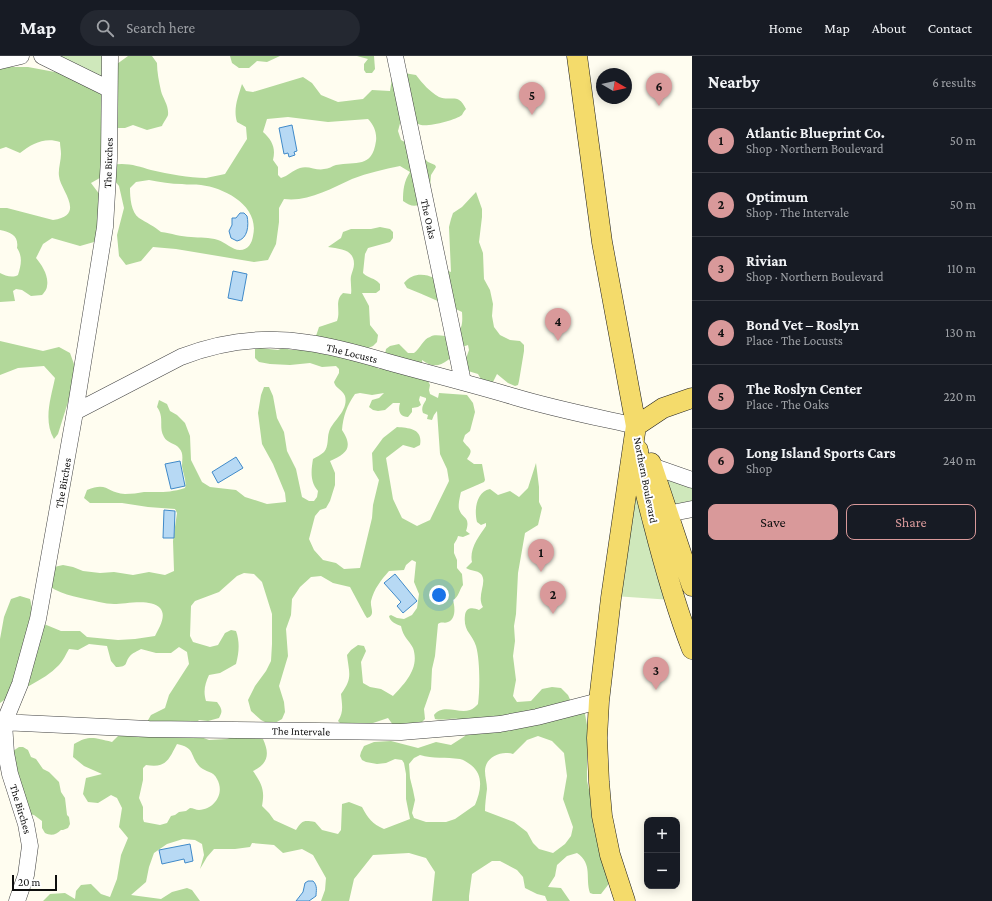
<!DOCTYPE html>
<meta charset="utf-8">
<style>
:root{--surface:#171b24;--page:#242831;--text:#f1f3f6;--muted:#9ea1a6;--line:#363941;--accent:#d9999a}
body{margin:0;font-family:"Crimson Pro",serif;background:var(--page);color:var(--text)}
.controls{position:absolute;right:12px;bottom:12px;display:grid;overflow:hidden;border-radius:8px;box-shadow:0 2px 10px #0003}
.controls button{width:36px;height:36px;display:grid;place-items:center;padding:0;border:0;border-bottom:1px solid var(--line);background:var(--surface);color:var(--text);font:20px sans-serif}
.compass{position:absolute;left:596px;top:12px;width:36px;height:36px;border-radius:50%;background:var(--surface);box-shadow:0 2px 10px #0003;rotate:99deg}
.scale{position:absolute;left:12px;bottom:10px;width:45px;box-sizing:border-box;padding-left:4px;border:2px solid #0e0e0e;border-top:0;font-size:11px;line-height:14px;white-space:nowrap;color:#0e0e0e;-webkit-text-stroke:3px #fff;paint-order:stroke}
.you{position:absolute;left:439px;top:539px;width:14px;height:14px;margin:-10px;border:3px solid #fff;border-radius:50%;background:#1a73e8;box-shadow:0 0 0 6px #1a73e833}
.badge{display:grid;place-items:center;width:26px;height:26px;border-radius:50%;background:var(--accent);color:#111;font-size:13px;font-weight:700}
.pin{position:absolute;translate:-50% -33px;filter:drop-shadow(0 1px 2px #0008)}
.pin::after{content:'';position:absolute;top:21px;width:14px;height:12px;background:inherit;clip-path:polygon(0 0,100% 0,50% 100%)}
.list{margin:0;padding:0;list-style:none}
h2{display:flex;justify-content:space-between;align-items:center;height:52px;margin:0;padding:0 16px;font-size:17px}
h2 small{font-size:13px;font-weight:400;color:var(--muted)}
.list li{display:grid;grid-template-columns:26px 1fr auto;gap:12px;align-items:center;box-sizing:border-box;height:64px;padding:0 16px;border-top:1px solid var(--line)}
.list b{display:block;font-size:15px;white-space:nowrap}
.list p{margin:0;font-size:13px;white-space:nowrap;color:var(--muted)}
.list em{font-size:13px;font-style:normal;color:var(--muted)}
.actions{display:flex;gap:8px;padding:12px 16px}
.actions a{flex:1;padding:9px 0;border:1px solid var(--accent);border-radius:8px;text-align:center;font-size:14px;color:var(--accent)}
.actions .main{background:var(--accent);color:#111}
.icon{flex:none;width:22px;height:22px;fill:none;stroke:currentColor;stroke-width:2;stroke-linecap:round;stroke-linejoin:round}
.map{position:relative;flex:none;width:692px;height:845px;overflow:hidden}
header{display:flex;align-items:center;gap:24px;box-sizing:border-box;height:56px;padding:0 20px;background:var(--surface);border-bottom:1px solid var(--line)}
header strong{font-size:19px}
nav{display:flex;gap:22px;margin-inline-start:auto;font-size:14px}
.search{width:280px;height:36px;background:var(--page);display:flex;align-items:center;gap:10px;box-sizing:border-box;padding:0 14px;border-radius:22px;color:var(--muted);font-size:15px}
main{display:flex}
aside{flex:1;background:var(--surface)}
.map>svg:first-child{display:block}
.green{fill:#cfe8bb}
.forest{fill:#b2d89a;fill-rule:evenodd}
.water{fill:#b7d9f4;stroke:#408ac9}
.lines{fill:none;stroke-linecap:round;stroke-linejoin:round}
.minor-casing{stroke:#414141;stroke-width:17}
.major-casing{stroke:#1f1f1f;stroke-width:21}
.minor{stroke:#fff;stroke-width:16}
.major{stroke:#f4db6b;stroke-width:20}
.labels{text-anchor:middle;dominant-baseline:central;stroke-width:4;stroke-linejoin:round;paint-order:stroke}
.street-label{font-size:11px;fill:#0e0e0e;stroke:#fff}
</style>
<header>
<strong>Map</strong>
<div class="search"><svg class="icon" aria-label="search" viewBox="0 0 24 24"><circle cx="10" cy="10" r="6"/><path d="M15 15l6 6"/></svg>Search here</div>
<nav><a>Home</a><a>Map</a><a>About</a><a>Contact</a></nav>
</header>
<main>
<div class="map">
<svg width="692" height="845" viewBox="0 0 692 845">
<rect width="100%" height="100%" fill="#fffdf0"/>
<path class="green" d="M 42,0 L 110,0 L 109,33 Z
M 652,410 L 692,424 L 692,453 L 667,458 Z
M 629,441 L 643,443 L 672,544 L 614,540 Z"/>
<path class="forest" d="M 128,0 L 152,0 L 157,7 C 157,16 159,26 161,35 C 163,43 169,49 168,59 C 167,62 163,67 162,70 L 147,74 L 133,69 L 125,72 L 107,72 L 112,109 C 126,106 138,110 151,114 C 169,118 189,122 206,122 C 212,121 219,119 225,118 L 247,83 L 246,71 L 237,66 C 233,53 238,41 242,28 L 246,35 L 253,36 L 303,21 L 312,27 L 321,39 L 338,46 L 363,43 L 372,34 L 390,35 L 392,22 L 404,17 L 416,19 C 423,28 429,35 439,41 C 451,46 458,36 466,53 C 464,55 463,57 462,59 C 456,64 429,71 421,69 C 413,67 409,62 403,56 L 398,75 L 401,84 L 407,87 L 428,106 L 435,109 L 436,111 L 431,119 L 430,131 L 422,148 C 414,151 410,150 403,145 C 403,134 404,125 410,116 L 400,110 C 384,113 368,117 352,123 C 330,133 308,146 284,143 L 279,152 L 279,166 L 276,188 L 268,204 L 254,206 L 176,193 L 153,191 L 141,205 L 126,209 L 119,200 L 117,179 L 124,152 L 119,130 L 114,124 L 105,119 L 91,127 L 100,139 L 99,174 L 94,186 L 80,190 L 52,182 L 43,188 L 36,202 C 42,209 49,220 47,230 C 47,233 44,237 42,239 L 31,240 L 22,234 L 16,233 L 13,235 L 15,245 L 0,246 L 0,217 C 5,220 13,222 18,219 C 21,209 23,201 17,192 C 19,180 11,176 0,174 L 0,152 L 7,152 L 53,164 C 87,159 60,134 59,120 C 58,113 61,105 61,98 C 61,94 60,90 60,86 C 44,81 32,88 20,97 L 6,91 L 0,93 L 0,11 L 28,11 L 87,22 L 109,33 L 117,8 ZM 288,61 L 328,66 L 368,63 C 374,69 377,77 376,85 C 372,113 356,105 336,109 C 332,110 329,113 324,113 C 317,115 308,109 300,112 C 293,114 288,120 281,122 L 278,119 L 278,111 L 273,104 C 276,92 272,84 263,76 L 267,63 ZM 149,124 C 160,126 171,128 182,128 C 188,129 195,128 201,129 C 225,132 260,150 253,180 C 252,187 248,194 240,194 C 232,194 225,186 218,184 C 209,181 200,182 191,181 C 181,181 171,177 161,176 C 154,170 147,167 139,162 C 131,156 130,142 130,132 L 136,126 Z
M 230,0 L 280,0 L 267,6 L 257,5 L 249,12 L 239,12 L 232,7 Z
M 357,0 L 374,0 L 375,13 L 372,17 L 366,17 L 364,14 L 364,8 L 368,3 Z
M 476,136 L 482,153 L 482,161 L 479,186 L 483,197 L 484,223 L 490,234 L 493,248 L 492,260 L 494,271 L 500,279 L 510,284 L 520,285 L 524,289 L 524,295 L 519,325 L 518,329 L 515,330 L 508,327 L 497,318 L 493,326 L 488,328 L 482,325 L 478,318 L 468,315 L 464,308 L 469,294 L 468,289 C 465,290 462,291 459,292 C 454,295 453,301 448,304 C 439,311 431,311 422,304 C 422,315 426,320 430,329 L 429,334 L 430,338 L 438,342 L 439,337 L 467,339 L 473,347 L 475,356 L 470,375 L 465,379 L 463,385 C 468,393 475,392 467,403 L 474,408 L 482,408 L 485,424 L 484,426 L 461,436 C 460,440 458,449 459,453 C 462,463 471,460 466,475 L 470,478 L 463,481 L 458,480 L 457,483 L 454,488 L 454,497 L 457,504 L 457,512 L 462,518 L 463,529 C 459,534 459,541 453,544 C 455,551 456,563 448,566 C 444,568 442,565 438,568 L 435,600 L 432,613 L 431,633 L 424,653 L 425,663 L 422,666 L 393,669 L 388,662 L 373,667 L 365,672 L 344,671 L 338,665 C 344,656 342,649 341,638 C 353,622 349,617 347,599 L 351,594 L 358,589 L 364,590 L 366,595 L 361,606 L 363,627 L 370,631 L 381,633 L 393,640 C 405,627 420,612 413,592 C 409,584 403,581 401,570 C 396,568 390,566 389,560 L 391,559 L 397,562 L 404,563 L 412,559 L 417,552 L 419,538 L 414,526 L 416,506 L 412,504 L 406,509 L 404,514 L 389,515 C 381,524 374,533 371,545 C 370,552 376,559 367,562 L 365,559 L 350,531 L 333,527 L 321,520 L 311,521 L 300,531 L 292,543 L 291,559 L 286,573 L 288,600 L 279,630 L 284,646 L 285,656 L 282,663 L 275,667 L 267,667 L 261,664 L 251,655 L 248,644 L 255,630 L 266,615 L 271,605 L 272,588 L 272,558 L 262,526 L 254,518 L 244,517 L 237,520 L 219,536 L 195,545 L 191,550 L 190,580 L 193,586 L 210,591 L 218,589 L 225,577 L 231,574 L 236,575 C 240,586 239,597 236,608 L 220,617 L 209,619 C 205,628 203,635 206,645 L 217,646 C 222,653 223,655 219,662 L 208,665 L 199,664 L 187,676 L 209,684 L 227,683 L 238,679 L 253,680 L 263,683 C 270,698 268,708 253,715 C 262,728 265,734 262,750 L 269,757 L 274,764 L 296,774 C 302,764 304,764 315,766 L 322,774 L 338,778 L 341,774 L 342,748 L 349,746 L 362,751 C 368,762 372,768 384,773 L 410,763 L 406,743 L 406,718 L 404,707 L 402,704 L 395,703 L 386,707 L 377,708 L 366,706 L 362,704 L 360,700 L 361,696 L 364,690 L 374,686 L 391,685 L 418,692 L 436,686 L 451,689 L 465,680 L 467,676 L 462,664 C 453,661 445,665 435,663 L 434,659 C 443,647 458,658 470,654 C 473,653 476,650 478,648 C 480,633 480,604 476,590 C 472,577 463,576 465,559 C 466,551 473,551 479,554 L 483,551 C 476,540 488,526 481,518 C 477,514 471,515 466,512 L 472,506 C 469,493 479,480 486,470 L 486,467 L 481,469 L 477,466 C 474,454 476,436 490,433 L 498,439 L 510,435 L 519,441 L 528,432 L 536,407 L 539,431 L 539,446 L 542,452 L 538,469 L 525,477 L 518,517 L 516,558 L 514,570 L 515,585 L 513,600 L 516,624 L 513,640 L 517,646 L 531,645 L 542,633 L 552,631 L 561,632 L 568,639 L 572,648 L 579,650 L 585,658 L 587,669 L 587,725 L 609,818 L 608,829 L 601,838 L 593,838 L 590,837 C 585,822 593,808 577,797 L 567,800 L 557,809 L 555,820 L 548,831 L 561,832 L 570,845 L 547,845 L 545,840 L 537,838 L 525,832 L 523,821 L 517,814 L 500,805 L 492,805 L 472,818 L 469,840 L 469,845 L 432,845 L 435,816 L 426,802 L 409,797 L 373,799 L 354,823 L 349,845 L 321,845 L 325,834 L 326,822 L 313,799 L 302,793 L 283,797 L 274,789 L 252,787 L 250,791 L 235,793 L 214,793 L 207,801 L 200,813 L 204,799 L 202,788 L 195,784 L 183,783 L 167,788 L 154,797 L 149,811 L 146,826 L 131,839 L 161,843 L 172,836 L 187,832 L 192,834 L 200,845 L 43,845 L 50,838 L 65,837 L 75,843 L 76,835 L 81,829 L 91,828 L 101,838 L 110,841 L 117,823 L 121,799 L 128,782 L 119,771 L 122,752 L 117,742 L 111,739 L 98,747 L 88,746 L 83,738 L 86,722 L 102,718 L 84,710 L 73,701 L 74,688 C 90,679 94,682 112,686 L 121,677 L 143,673 L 151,659 L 165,652 L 169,639 L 189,608 L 187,596 L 179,591 L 171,597 L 156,597 L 141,593 C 138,595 132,597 130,600 C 124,607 129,611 116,611 L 111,605 L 107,590 L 89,588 L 78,594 L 69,593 C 66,598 63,605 59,609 C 43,626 18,633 0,647 L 0,583 L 4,561 L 11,543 L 20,540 L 30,543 C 36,562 23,577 23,596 L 44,568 L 61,575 L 80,575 L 87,581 L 118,584 L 135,583 L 155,580 C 159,572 167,560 160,552 C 151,542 125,548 114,548 C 110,548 104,547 99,546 C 82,542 64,540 49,530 L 54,511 L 63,509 L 73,511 L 83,515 L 100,517 L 114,516 L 133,519 L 149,516 L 165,519 L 174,515 L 173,485 L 177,457 L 175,453 L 148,451 L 122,447 L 90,447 L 84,442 L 87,434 C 108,425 107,437 125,438 C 132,438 138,437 144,436 C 160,436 169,437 185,432 C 187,425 183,418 182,410 C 182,404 184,397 179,392 C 175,387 167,387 164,381 C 158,371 165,362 157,351 L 159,344 L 167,348 L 170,355 L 177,359 L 185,367 L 190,380 L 191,404 L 202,426 L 210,431 L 236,434 L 245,441 L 267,448 L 286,446 L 285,437 L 273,408 L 262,388 L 258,357 L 261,339 L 264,331 L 269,331 L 273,340 L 277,362 L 284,376 L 287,395 L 296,413 L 302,441 L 309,445 L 314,445 L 317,441 L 318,435 C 310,426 311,415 313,403 C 316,401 321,399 324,396 C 329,390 327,382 329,376 C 332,365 349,355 345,340 C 343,334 335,332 334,326 L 339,317 L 339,313 L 336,310 L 322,311 L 310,307 L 290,309 L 270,308 L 259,306 L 255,302 L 255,293 L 260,292 L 278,294 L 283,292 L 292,294 L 308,294 L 316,287 L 316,280 L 319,271 L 337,265 C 341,255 334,245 343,237 L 351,238 C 352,232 350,226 351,220 C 352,216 354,212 354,208 C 354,193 340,193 328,191 L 341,182 L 343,176 L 351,173 L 371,173 L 380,171 L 390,173 L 393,176 L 393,182 L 390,186 L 368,192 L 365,198 L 363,217 C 369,223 374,221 380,228 L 380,234 L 376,237 L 362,237 L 369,250 L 370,269 L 378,279 L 377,286 L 373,290 L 366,293 C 369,300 371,309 379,313 L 383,311 L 386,293 L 390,290 L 399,288 L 408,297 L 414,297 C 420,293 423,283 430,281 C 435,278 440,280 445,280 C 462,278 463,271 462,256 C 444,247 426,240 407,232 L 404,227 C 412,217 424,217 434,222 L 448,215 L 451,216 L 449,171 L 451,163 L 453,157 L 462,151 ZM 360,337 L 372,339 L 384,337 L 379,342 L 372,344 L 369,351 L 373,354 L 378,355 L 385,354 L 393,347 L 400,347 C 398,354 399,361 408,361 L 412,356 L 412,352 L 418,351 L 421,349 L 419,344 L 420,340 L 426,342 L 426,344 C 423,349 421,352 423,357 L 428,359 L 427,363 L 432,364 L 434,359 L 437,355 L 440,398 L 447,413 L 449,425 L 430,464 L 417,470 L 402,462 L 393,443 L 386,402 L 403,389 L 414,392 L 420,389 C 423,373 410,372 397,371 L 383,382 L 372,397 L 373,414 L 379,424 L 373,449 L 372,462 L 360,512 L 344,513 L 336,507 L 323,504 L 314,494 L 309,483 L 315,460 L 320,454 L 326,452 L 330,445 L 335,429 L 335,417 L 330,405 C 346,398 354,392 342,374 C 343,361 347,349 355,338 ZM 538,680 L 552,685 L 564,697 L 567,720 L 563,743 L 573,771 L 571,780 L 565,788 L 553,797 L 539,793 L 533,787 L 527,776 L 514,766 L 485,755 C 485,748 486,741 487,733 C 487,727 485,721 485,715 C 485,701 501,694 513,698 L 527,684 ZM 177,688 C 196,692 189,699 200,711 C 205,716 214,715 217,723 C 225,737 215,753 199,754 C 196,754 193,752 190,752 L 186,755 L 179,756 L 175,759 L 171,760 L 167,767 L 160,769 L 144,766 L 143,763 L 143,751 L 139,742 L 143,724 L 143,712 L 146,709 C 166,712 168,705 177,688 ZM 420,699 C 433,703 446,701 460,703 C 464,704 468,707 471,709 C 484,719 481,735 475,749 L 455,763 L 446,766 L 426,766 L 414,762 L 412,757 L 415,744 L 413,734 L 410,722 L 409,708 L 414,702 Z
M 0,285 L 43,295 L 59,291 L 70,297 L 75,311 L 73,330 L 58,378 L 54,383 C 43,364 51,342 55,322 L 44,310 L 18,312 L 0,319 Z
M 19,691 L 23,691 L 28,694 L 31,701 L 36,703 L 43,713 L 49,716 L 59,726 L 61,736 L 65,742 L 67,759 L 69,761 L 70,768 L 68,772 L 63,774 L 61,774 C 56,779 51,780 45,777 L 42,772 L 42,765 L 34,759 L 23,757 L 13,695 Z"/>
<path class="water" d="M 292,69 L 297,95 L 294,96 L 295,99 L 289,101 L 288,97 L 284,98 L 279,72 Z
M 240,157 L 244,157 L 247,160 C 249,169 248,183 237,185 L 231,182 L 229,175 L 232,169 L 232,162 L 236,162 Z
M 233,215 L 247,218 L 242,245 L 228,242 Z
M 236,401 L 243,412 L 218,427 L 212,416 Z
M 180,405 L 185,430 L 171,433 L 165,408 Z
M 164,454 L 175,455 L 174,482 L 163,482 Z
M 395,518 L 417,545 L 403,557 L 397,550 L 401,546 L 384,527 Z
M 190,788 L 193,805 L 185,807 L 184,803 L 162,808 L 159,794 Z
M 308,825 L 313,825 C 318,830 316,835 316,840 L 309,845 L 296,845 L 303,836 L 305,827 Z"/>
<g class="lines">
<defs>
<path id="minor" d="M 42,0 L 109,33
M 395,0 L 463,326
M 0,5 L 21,0
M 75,356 L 181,301 C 222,285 266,280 309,287 C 338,291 367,300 395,308 C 435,319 475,329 515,341 C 555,353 596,361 636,370
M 652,410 L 692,424
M 667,458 L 692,453
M 0,666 L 149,673 L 401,676 L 500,668 L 537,661 L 599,645
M 17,845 L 26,819 L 30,790 L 26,768 L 10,718 L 6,697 L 4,667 L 20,628 L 38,563 L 75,356 L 105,171 L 109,103 L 110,0"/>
<path id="major" d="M 577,0 L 602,186 L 636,370 L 611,542 L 599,645 L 597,682 L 599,726 L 602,760 L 610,799 L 625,845
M 636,370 L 663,352 L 692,342
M 638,394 C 640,418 647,443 653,466 C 664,509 676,552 692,593
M 651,407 L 692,530"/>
</defs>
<use href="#minor" class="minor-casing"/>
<use href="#major" class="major-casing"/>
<use href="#minor" class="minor"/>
<use href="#major" class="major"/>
</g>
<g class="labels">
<g class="street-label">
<text transform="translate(108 107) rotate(-88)">The Birches</text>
<text transform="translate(429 163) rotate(78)">The Oaks</text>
<text transform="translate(352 297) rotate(14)">The Locusts</text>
<text transform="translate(646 424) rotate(79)">Northern Boulevard</text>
<text transform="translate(63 427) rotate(-80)">The Birches</text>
<text transform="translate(301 675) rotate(1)">The Intervale</text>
<text transform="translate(21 753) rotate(73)">The Birches</text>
</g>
</g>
</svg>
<div class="controls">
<button>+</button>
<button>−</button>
</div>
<svg class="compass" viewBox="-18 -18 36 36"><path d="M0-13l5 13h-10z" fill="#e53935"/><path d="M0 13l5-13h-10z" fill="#9ea1a6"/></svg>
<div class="scale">20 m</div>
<div class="you"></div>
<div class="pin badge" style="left:541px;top:516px">1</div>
<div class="pin badge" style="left:553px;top:558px">2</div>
<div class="pin badge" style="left:656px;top:634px">3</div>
<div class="pin badge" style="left:558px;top:285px">4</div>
<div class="pin badge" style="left:532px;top:59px">5</div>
<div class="pin badge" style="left:659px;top:50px">6</div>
</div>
<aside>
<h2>Nearby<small>6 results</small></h2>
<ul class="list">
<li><span class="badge">1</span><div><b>Atlantic Blueprint Co.</b><p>Shop · Northern Boulevard</p></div><em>50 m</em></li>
<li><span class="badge">2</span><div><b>Optimum</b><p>Shop · The Intervale</p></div><em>50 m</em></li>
<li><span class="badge">3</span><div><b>Rivian</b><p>Shop · Northern Boulevard</p></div><em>110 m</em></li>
<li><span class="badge">4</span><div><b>Bond Vet – Roslyn</b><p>Place · The Locusts</p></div><em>130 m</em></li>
<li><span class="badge">5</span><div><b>The Roslyn Center</b><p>Place · The Oaks</p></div><em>220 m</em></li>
<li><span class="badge">6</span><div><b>Long Island Sports Cars</b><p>Shop</p></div><em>240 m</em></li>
</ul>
<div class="actions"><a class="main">Save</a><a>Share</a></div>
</aside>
</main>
